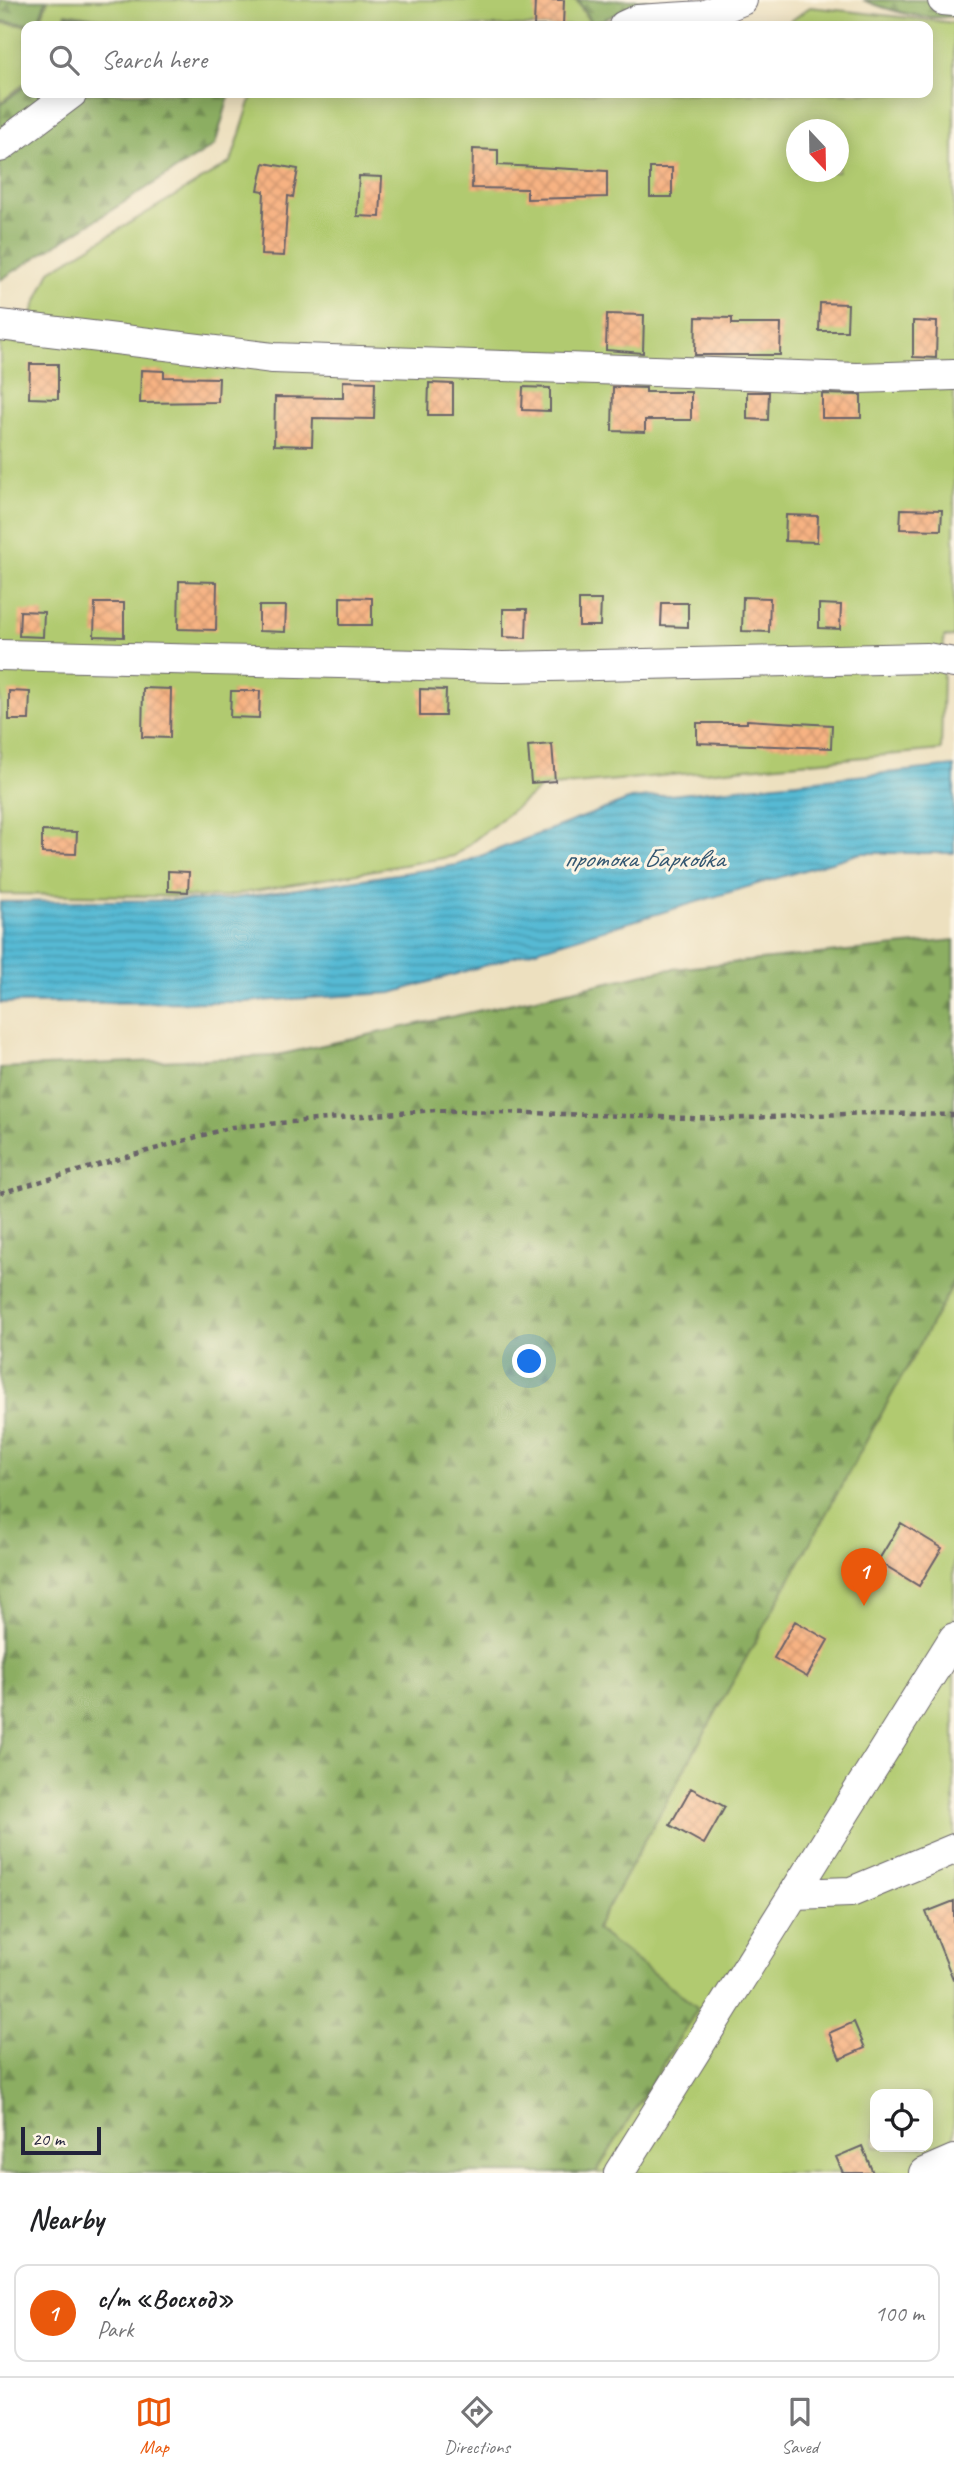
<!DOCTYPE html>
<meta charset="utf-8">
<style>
:root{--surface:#fff;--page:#f6f6f6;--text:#202124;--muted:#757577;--line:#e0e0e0;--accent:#ea580c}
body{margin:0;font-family:Caveat,sans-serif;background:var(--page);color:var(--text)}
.controls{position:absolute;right:21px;bottom:21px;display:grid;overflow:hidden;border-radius:14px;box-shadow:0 4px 18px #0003}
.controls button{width:63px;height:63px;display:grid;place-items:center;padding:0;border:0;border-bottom:2px solid var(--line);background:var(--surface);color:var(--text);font:35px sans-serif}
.compass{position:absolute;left:786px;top:119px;width:63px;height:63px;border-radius:50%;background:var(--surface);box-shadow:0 4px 18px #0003;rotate:158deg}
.scale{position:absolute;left:21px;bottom:18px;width:80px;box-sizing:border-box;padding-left:7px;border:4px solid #22223b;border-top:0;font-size:19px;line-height:24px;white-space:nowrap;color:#22223b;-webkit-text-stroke:5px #fcf5e5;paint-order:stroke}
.you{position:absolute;left:530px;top:1362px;width:24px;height:24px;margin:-18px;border:5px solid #fff;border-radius:50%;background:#1a73e8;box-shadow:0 0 0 10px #1a73e833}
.badge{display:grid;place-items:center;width:46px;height:46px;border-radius:50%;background:var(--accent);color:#fff;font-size:23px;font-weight:700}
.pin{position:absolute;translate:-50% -58px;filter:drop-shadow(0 2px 4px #0008)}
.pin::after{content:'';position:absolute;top:37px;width:24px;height:21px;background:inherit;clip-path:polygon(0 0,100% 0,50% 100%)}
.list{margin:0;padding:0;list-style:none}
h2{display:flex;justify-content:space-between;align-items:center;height:91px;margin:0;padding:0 28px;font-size:30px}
h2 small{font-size:23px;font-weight:400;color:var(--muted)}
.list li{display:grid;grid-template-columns:46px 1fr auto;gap:21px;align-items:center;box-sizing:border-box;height:98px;margin:0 14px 14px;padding:0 14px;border:2px solid var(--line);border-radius:14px}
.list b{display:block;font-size:26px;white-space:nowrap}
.list p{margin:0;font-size:23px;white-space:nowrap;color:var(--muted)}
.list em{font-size:23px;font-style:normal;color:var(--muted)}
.icon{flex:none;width:38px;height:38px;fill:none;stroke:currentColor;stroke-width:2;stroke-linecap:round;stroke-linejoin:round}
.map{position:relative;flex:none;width:954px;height:2173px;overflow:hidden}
.search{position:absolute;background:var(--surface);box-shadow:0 4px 18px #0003;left:21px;right:21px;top:21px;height:77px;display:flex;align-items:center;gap:18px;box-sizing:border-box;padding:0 24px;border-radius:14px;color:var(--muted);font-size:26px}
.sheet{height:203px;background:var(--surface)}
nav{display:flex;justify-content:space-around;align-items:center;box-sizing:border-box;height:98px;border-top:2px solid var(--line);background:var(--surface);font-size:19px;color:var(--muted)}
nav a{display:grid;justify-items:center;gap:4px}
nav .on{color:var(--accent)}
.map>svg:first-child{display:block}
.forest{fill:url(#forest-firs);stroke:#57684e;stroke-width:2}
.green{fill:#b1ca6f;stroke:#6a7655;stroke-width:2;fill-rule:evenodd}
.water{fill:url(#water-rules);stroke:#3c6e88;stroke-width:2}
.building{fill:url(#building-cross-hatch)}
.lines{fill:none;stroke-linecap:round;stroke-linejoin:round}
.minor-casing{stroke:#696469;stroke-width:32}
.path{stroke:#696469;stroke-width:4.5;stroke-dasharray:5 5;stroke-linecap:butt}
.minor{stroke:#fff;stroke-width:30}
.labels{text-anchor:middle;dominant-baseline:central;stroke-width:6;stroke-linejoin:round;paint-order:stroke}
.water-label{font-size:26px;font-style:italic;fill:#345771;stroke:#fcf5e5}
</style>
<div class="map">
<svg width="954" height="2173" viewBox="0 0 954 2173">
<defs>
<pattern id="forest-firs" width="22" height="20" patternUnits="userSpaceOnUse" patternTransform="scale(1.75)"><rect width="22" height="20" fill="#8cae62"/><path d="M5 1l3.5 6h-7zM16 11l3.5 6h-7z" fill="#728d52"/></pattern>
<pattern id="water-rules" width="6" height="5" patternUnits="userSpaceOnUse" patternTransform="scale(1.75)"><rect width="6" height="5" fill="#56bad4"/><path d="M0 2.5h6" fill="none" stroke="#4797ad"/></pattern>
<pattern id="building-cross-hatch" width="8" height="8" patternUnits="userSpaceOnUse" patternTransform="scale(1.75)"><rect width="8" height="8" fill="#f7b282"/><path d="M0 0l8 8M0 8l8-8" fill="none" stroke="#d39971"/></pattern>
</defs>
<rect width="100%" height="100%" fill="#fcf5e5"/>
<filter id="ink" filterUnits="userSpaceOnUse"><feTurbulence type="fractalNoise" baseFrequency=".0143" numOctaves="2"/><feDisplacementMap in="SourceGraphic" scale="14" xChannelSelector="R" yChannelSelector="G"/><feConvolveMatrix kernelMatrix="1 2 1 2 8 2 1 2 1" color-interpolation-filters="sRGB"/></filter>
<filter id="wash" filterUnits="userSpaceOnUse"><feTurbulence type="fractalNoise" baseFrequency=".00686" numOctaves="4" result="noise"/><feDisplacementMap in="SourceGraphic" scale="28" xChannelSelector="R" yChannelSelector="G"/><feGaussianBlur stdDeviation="1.57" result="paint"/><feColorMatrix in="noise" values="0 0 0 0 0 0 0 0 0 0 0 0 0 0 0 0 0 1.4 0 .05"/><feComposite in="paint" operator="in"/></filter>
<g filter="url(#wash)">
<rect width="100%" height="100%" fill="#ede0bf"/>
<path class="forest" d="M 0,0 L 46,0 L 37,25 L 0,21 Z
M 578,0 L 649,0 L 593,24 Z
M 863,0 L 954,0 L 954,16 C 926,21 890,11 863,0 Z
M 67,15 L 132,26 L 64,26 Z
M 26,85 L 26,93 L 230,93 L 215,145 L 0,280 L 0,105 Z
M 954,940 L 954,1283 L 596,1929 L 698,2008 L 596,2173 L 0,2173 L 0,1068 L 273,1056 L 663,970 Z"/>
<path class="green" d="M 48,0 L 576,0 L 592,26 L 143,26 L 66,13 L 62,26 L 38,26 Z
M 810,7 L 954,23 L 954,637 L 944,637 L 941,750 L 542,787 L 454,856 L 221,897 L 0,894 L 0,340 L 19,343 L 50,271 L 231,162 L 253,93 L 344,93 L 501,100 L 517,93 L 928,93 L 928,26 L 784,26 ZM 796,130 L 838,130 L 838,172 L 796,172 Z
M 0,23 L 32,26 L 26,26 L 26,82 L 0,103 Z
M 954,1283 L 954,2173 L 596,2173 L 698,2008 L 596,1929 ZM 875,2094 L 928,2094 L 928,2147 L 875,2147 Z"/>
<path class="water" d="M 954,766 L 954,853 L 861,853 L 392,993 L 241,1002 L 0,1003 L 0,902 L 223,900 L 457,865 L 631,799 Z"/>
<g id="blocks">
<path class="building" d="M 535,0 L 564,0 L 563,26 L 534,26 Z
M 473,149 L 498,150 L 498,165 L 607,171 L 607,197 L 527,199 L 527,189 L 472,188 Z
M 264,163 L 298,169 L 293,197 L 288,196 L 284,256 L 261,255 L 264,191 L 258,190 Z
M 650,168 L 672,168 L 672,197 L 650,197 Z
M 359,176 L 382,177 L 380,217 L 357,216 Z
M 820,303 L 848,304 L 847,331 L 819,331 Z
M 607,314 L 644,315 L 643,353 L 606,350 Z
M 696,317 L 732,318 L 732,324 L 781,324 L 780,355 L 695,355 Z
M 913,321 L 937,322 L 936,358 L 913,357 Z
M 30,364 L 58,364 L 58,399 L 29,398 Z
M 141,370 L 164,371 L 164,377 L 219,378 L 218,402 L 140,403 Z
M 343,381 L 375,382 L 374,419 L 313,418 L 312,446 L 274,445 L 275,397 L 343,398 Z
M 429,383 L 453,384 L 453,415 L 428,415 Z
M 523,387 L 550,388 L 550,411 L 522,410 Z
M 613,387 L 646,388 L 646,392 L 691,392 L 691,420 L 645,420 L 645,432 L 612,431 Z
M 747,392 L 769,392 L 768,420 L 747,419 Z
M 822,394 L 861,395 L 861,418 L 822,418 Z
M 901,509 L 942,510 L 941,530 L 900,529 Z
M 786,515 L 818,516 L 817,542 L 785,541 Z
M 179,581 L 217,582 L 216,630 L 178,629 Z
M 340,597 L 372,598 L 372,625 L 340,625 Z
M 743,597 L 770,598 L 769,632 L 742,631 Z
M 579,600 L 601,600 L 600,626 L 579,626 Z
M 95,603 L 124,603 L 124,637 L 94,636 Z
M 662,603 L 688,603 L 688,627 L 661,626 Z
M 819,604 L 841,605 L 840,629 L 819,628 Z
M 259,606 L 286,606 L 285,632 L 259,631 Z
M 503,609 L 527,609 L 526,638 L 503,637 Z
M 20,611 L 44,612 L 43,637 L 19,636 Z
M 143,688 L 171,689 L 170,738 L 142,737 Z
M 420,689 L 446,690 L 445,716 L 420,716 Z
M 9,691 L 30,692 L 29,720 L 9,720 Z
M 231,691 L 260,691 L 259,718 L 230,717 Z
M 747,720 L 832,725 L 831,748 L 697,743 L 697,723 L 747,723 Z
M 552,744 L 555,781 L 531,783 L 528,746 Z
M 42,831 L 77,832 L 76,854 L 42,853 Z
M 168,871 L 189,872 L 188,892 L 168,891 Z
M 901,1523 L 942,1548 L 919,1586 L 878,1561 Z
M 795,1621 L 828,1640 L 807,1677 L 774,1658 Z
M 691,1788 L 725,1807 L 704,1844 L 670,1825 Z
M 954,1901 L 954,1979 L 953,1979 L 926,1912 Z
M 854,2022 L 865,2048 L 840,2059 L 829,2033 Z
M 862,2146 L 873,2173 L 843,2173 L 836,2157 Z"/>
</g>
</g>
<g filter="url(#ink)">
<use href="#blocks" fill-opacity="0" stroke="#696469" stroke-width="2"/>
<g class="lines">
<defs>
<path id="minor" d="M 943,0 L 954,1
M 624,26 L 637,20 L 703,16 L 742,0
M 0,147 L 72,93
M 0,325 L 273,358 L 857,378 L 954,375
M 0,655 L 503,667 L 927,658 L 954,663
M 794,1894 L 851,1892 L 954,1849
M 619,2173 L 954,1638
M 924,2173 L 954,2160"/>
</defs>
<use href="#minor" class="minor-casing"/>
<path class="path" d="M 0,1193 L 232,1127 L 435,1110 L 722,1119 L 869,1113 L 954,1115"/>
<use href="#minor" class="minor"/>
</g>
</g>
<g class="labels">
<g class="water-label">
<text x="644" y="858">протока Барковка</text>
</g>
</g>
</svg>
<div class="controls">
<button><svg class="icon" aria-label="locate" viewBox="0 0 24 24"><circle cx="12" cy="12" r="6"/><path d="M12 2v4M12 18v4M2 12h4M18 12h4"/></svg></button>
</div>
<svg class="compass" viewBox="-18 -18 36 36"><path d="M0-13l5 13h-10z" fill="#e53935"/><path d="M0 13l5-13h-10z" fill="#757577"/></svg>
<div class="scale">20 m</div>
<div class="you"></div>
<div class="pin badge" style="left:864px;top:1606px">1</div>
<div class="search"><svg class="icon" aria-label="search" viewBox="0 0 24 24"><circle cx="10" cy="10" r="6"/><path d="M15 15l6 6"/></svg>Search here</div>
</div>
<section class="sheet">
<h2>Nearby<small></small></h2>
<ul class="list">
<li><span class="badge">1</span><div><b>с/т «Восход»</b><p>Park</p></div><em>100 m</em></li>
</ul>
</section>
<nav>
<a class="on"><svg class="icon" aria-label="map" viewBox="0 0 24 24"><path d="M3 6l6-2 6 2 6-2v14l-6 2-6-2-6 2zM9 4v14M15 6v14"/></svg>Map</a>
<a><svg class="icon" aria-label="directions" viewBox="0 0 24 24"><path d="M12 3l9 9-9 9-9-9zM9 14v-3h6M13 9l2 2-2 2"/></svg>Directions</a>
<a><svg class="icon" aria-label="saved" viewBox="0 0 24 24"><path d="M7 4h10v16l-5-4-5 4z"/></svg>Saved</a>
</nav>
